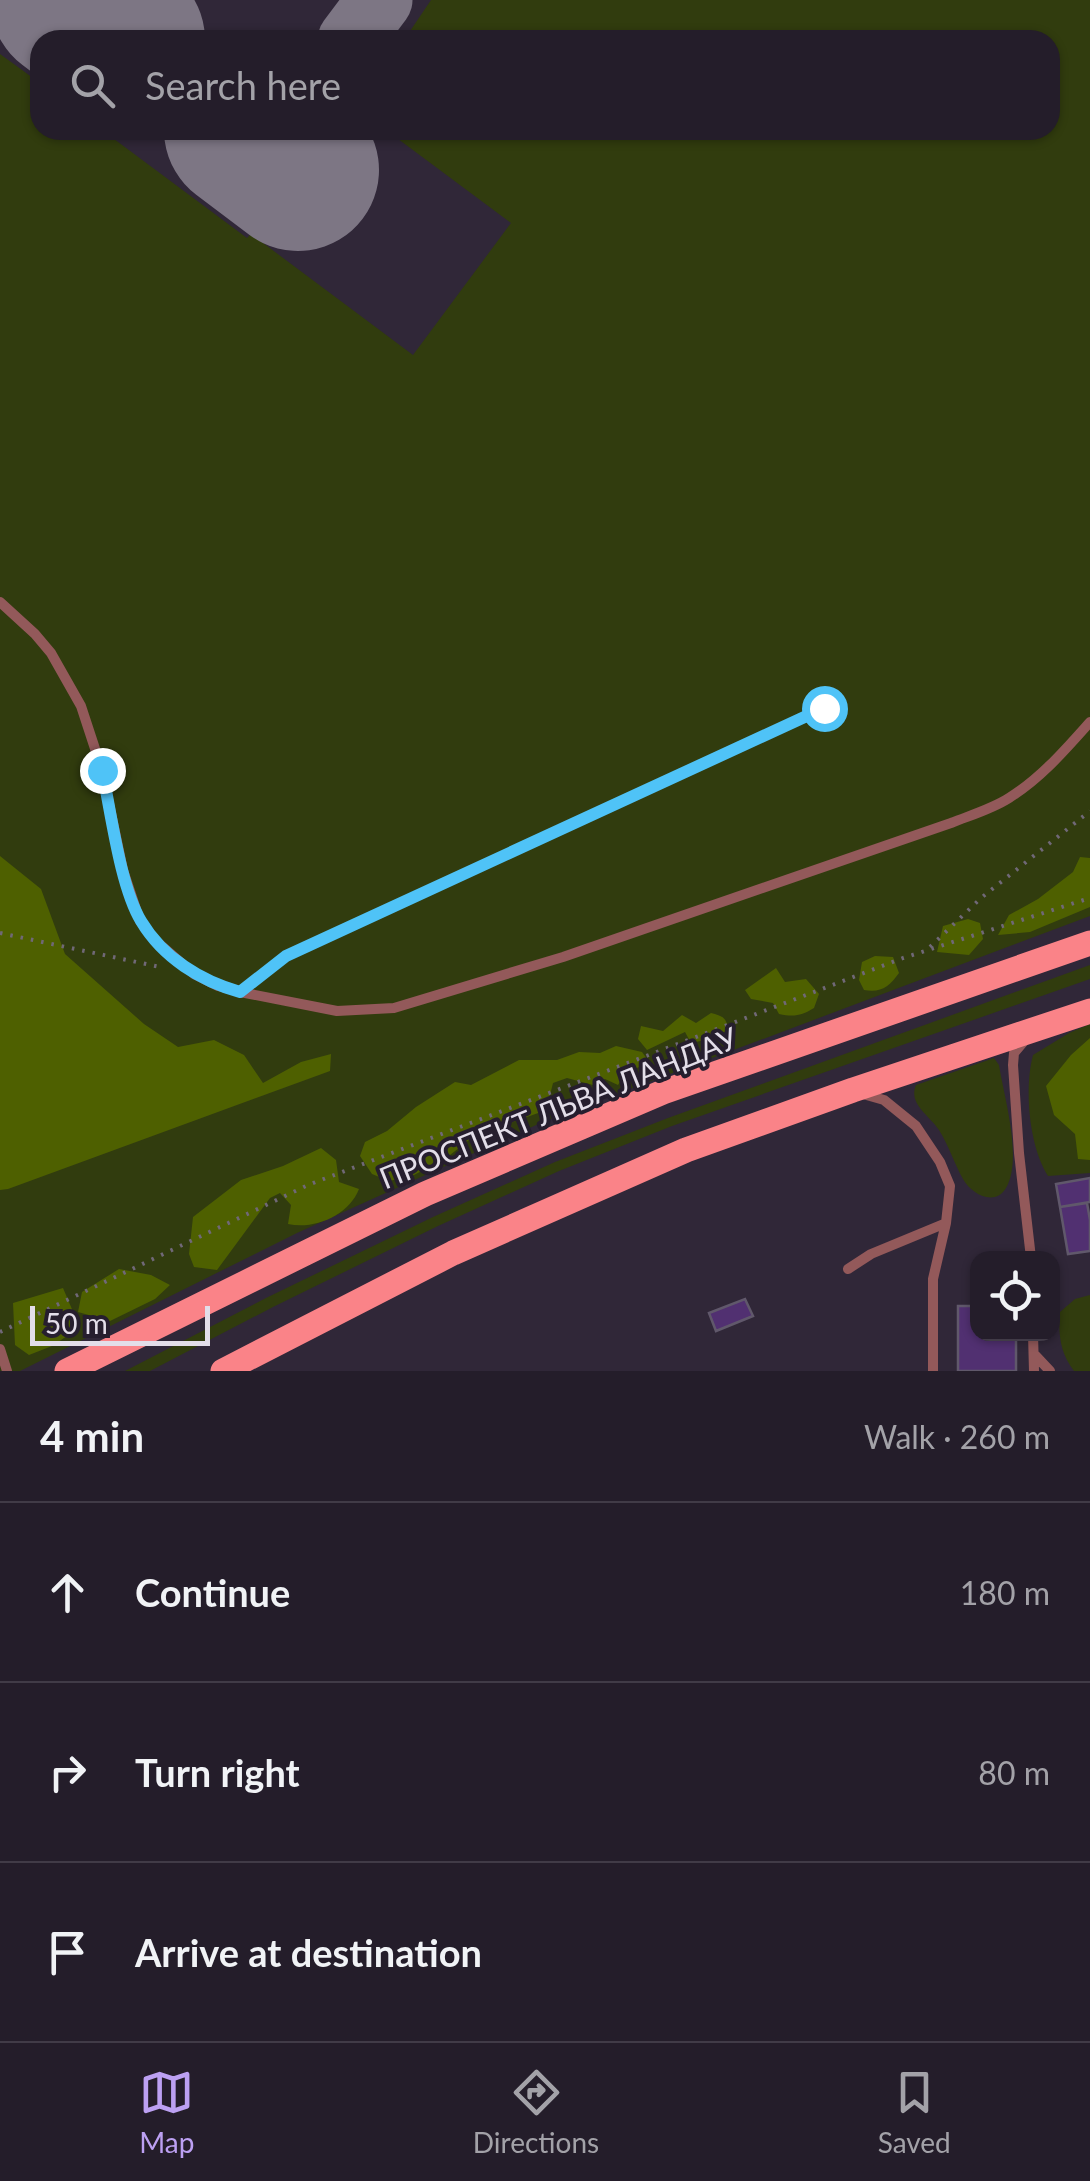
<!DOCTYPE html>
<meta charset="utf-8">
<style>
:root{--surface:#241d2a;--page:#2c2632;--text:#f1f3f6;--muted:#a3a2a8;--line:#413b47;--accent:#bca0f2}
body{margin:0;font-family:Lato,sans-serif;background:var(--page);color:var(--text)}
.controls{position:absolute;right:30px;bottom:30px;display:grid;overflow:hidden;border-radius:20px;box-shadow:0 2px 8px #0004}
.controls button{width:90px;height:90px;display:grid;place-items:center;padding:0;border:0;border-bottom:2px solid var(--line);background:var(--surface);color:var(--text);font:50px sans-serif}
.scale{position:absolute;left:30px;bottom:25px;width:180px;box-sizing:border-box;padding-left:10px;border:5px solid #e3dee9;border-top:0;font-size:28px;line-height:35px;white-space:nowrap;color:#e3dee9;-webkit-text-stroke:8px #261e2e;paint-order:stroke}
.stop{position:absolute;width:30px;height:30px;margin:-22px;border:8px solid #4fc3f7;border-radius:50%;background:#fff}
.stop.end{background:#4fc3f7;border-color:#fff;box-shadow:0 2px 10px #0008}
.list{margin:0;padding:0;list-style:none}
h2{display:flex;justify-content:space-between;align-items:center;height:130px;margin:0;padding:0 40px;font-size:42px}
h2 small{font-size:32px;font-weight:400;color:var(--muted)}
.list li{display:grid;grid-template-columns:65px 1fr auto;gap:30px;align-items:center;box-sizing:border-box;height:180px;padding:0 40px;border-top:2px solid var(--line)}
.list b{display:block;font-size:38px;white-space:nowrap}
.list em{font-size:32px;font-style:normal;color:var(--muted)}
.icon{flex:none;width:55px;height:55px;fill:none;stroke:currentColor;stroke-width:2;stroke-linecap:round;stroke-linejoin:round}
.map{position:relative;flex:none;width:1090px;height:1371px;overflow:hidden}
.search{position:absolute;background:var(--surface);box-shadow:0 2px 8px #0004;left:30px;right:30px;top:30px;height:110px;display:flex;align-items:center;gap:25px;box-sizing:border-box;padding:0 35px;border-radius:30px;color:var(--muted);font-size:38px}
.sheet{height:670px;background:var(--surface)}
nav{display:flex;justify-content:space-around;align-items:center;box-sizing:border-box;height:140px;border-top:2px solid var(--line);background:var(--surface);font-size:28px;color:var(--muted)}
nav a{display:grid;justify-items:center;gap:5px}
nav .on{color:var(--accent)}
.map>svg:first-child{display:block}
.green{fill:#313c0e}
.forest{fill:#4e6000}
.lines{fill:none;stroke-linecap:round;stroke-linejoin:round}
.taxiway{stroke:#7d7684;stroke-width:65}
.runway{stroke:#7d7684;stroke-width:162}
.building{fill:#513071;stroke:#60586b;stroke-width:2.5}
.path{stroke:#706877;stroke-width:4;stroke-dasharray:2.5 8;stroke-linecap:butt}
.lane{stroke:#93595a;stroke-width:10}
.primary{stroke:#fa8388;stroke-width:25}
.route{stroke:#4fc3f7;stroke-width:12}
.labels{text-anchor:middle;dominant-baseline:central;stroke-width:8;stroke-linejoin:round;paint-order:stroke}
.street-label{font-size:30px;fill:#e3dee9;stroke:#261e2e}
</style>
<div class="map">
<svg width="1090" height="1371" viewBox="0 0 1090 1371">
<rect width="100%" height="100%" fill="#302738"/>
<path class="green" d="M 431,0 L 1090,0 L 1090,916 L 545,1121 L 297,1233 L 20,1371 L 0,1371 L 0,54 L 40,83 L 40,130 L 102,130 L 247,238 L 251,234 L 413,355 L 511,223 L 386,130 L 1050,130 L 1050,40 L 404,40 Z
M 1090,965 L 1090,979 L 672,1126 L 559,1171 L 438,1226 L 273,1307 L 150,1371 L 125,1371 L 266,1298 L 433,1217 L 555,1162 L 668,1118 Z
M 1090,1024 L 1090,1173 L 1048,1176 C 1029,1146 1024,1089 1033,1055 L 1069,1033 Z
M 994,1058 L 999,1065 C 1004,1097 1023,1159 1006,1188 C 995,1207 971,1194 963,1179 C 954,1163 949,1146 939,1130 C 929,1115 908,1104 916,1085 Z
M 1090,1295 L 1090,1371 L 1074,1371 C 1060,1353 1058,1334 1060,1312 L 1075,1299 Z"/>
<path class="forest" d="M 0,856 L 41,889 L 65,954 L 144,1024 L 178,1047 L 214,1040 L 244,1055 L 263,1083 L 301,1062 L 331,1054 L 330,1071 L 8,1189 L 0,1190 Z
M 1080,857 L 1090,858 L 1090,907 L 1030,932 L 998,935 L 1009,915 L 1038,899 L 1073,872 Z
M 968,919 L 980,923 L 983,939 L 969,955 L 937,952 L 943,926 Z
M 875,956 L 893,957 L 899,973 C 889,987 881,993 864,990 L 859,980 L 862,962 Z
M 776,968 L 785,982 L 806,979 L 819,994 L 814,1008 C 801,1016 794,1017 779,1014 L 773,1003 L 751,999 L 745,990 Z
M 711,1013 C 722,1016 727,1017 728,1030 L 710,1039 L 691,1043 L 685,1032 L 647,1050 L 638,1039 L 641,1026 L 663,1031 L 682,1015 L 696,1023 Z
M 1090,1038 L 1090,1160 L 1078,1159 L 1075,1134 L 1054,1115 L 1046,1086 L 1071,1055 Z
M 616,1046 L 642,1052 L 650,1063 L 626,1072 L 618,1085 L 605,1079 L 593,1085 L 567,1078 L 553,1083 L 548,1103 L 541,1112 L 474,1136 L 445,1159 L 412,1176 L 389,1181 L 372,1174 L 360,1156 L 365,1142 L 387,1131 L 416,1107 L 455,1082 L 471,1085 L 519,1060 L 557,1060 L 579,1052 L 600,1053 Z
M 321,1148 L 336,1160 L 339,1182 L 359,1189 C 349,1215 315,1230 288,1224 L 291,1205 L 280,1193 L 270,1198 L 217,1270 L 194,1267 L 189,1254 L 193,1217 L 241,1180 L 283,1166 Z
M 119,1269 L 151,1275 L 170,1285 L 155,1299 L 110,1321 L 78,1312 L 82,1292 Z
M 63,1288 L 74,1314 L 73,1332 L 52,1346 L 29,1355 L 15,1345 L 13,1303 Z"/>
<g class="lines">
<path class="taxiway" d="M 350,40 L 380,0"/>
<path class="runway" d="M 71,0 L 124,40
M 245,130 L 298,170"/>
</g>
<path class="building" d="M 1090,1178 L 1090,1202 L 1060,1207 L 1056,1184 Z
M 1087,1203 L 1090,1220 L 1090,1251 L 1068,1254 L 1060,1207 Z
M 745,1299 L 753,1316 L 716,1331 L 709,1313 Z
M 958,1306 L 978,1306 L 978,1334 L 1016,1334 L 1016,1371 L 958,1371 Z"/>
<g class="lines">
<path class="path" d="M 0,933 L 160,967
M 930,947 L 981,898 L 1090,811
M 0,1332 L 308,1185 L 903,958 L 1090,898"/>
<path class="lane" d="M 0,602 L 35,634 L 51,653 L 81,706 L 102,770 L 123,870 L 140,921 L 156,941 L 194,974 L 218,986 L 240,992 L 337,1011 L 394,1008 L 563,957 L 951,823 C 971,815 992,809 1009,798 C 1041,778 1065,750 1090,722
M 240,992 L 286,956 L 824,708
M 1025,1040 L 1014,1053 L 1013,1065 L 1019,1153 L 1031,1258
M 863,1094 L 884,1100 L 916,1126 L 940,1162 L 950,1186 L 946,1223 L 933,1279 L 933,1371
M 848,1269 L 871,1254 L 946,1223
M 1033,1334 L 1034,1371
M 0,1349 L 7,1371
M 1034,1354 L 1050,1371"/>
<path class="primary" d="M 67,1371 L 425,1194 L 663,1092 L 1090,943
M 223,1371 L 453,1253 L 686,1150 L 853,1090 L 1090,1011"/>
</g>
<g class="lines">
<path class="route" d="M 102,770 C 111,812 120,886 141,921 C 163,958 201,981 240,992 L 286,956 L 824,708"/>
</g>
<g class="labels">
<g class="street-label">
<text transform="translate(558 1107) rotate(-22)">ПРОСПЕКТ ЛЬВА ЛАНДАУ</text>
</g>
</g>
</svg>
<div class="controls">
<button><svg class="icon" aria-label="locate" viewBox="0 0 24 24"><circle cx="12" cy="12" r="6"/><path d="M12 2v4M12 18v4M2 12h4M18 12h4"/></svg></button>
</div>
<div class="scale">50 m</div>
<div class="stop" style="left:824px;top:708px"></div>
<div class="stop end" style="left:102px;top:770px"></div>
<div class="search"><svg class="icon" aria-label="search" viewBox="0 0 24 24"><circle cx="10" cy="10" r="6"/><path d="M15 15l6 6"/></svg>Search here</div>
</div>
<section class="sheet">
<h2>4 min<small>Walk · 260 m</small></h2>
<ul class="list">
<li><svg class="icon" aria-label="ahead" viewBox="0 0 24 24"><path d="M12 20V5M6 11l6-6 6 6"/></svg><div><b>Continue</b></div><em>180 m</em></li>
<li><svg class="icon" aria-label="right" viewBox="0 0 24 24"><path d="M7 20v-9h11M14 6l5 5-5 5"/></svg><div><b>Turn right</b></div><em>80 m</em></li>
<li><svg class="icon" aria-label="arrive" viewBox="0 0 24 24"><path d="M6 21V4h12l-3 4 3 4H6"/></svg><div><b>Arrive at destination</b></div></li>
</ul>
</section>
<nav>
<a class="on"><svg class="icon" aria-label="map" viewBox="0 0 24 24"><path d="M3 6l6-2 6 2 6-2v14l-6 2-6-2-6 2zM9 4v14M15 6v14"/></svg>Map</a>
<a><svg class="icon" aria-label="directions" viewBox="0 0 24 24"><path d="M12 3l9 9-9 9-9-9zM9 14v-3h6M13 9l2 2-2 2"/></svg>Directions</a>
<a><svg class="icon" aria-label="saved" viewBox="0 0 24 24"><path d="M7 4h10v16l-5-4-5 4z"/></svg>Saved</a>
</nav>
